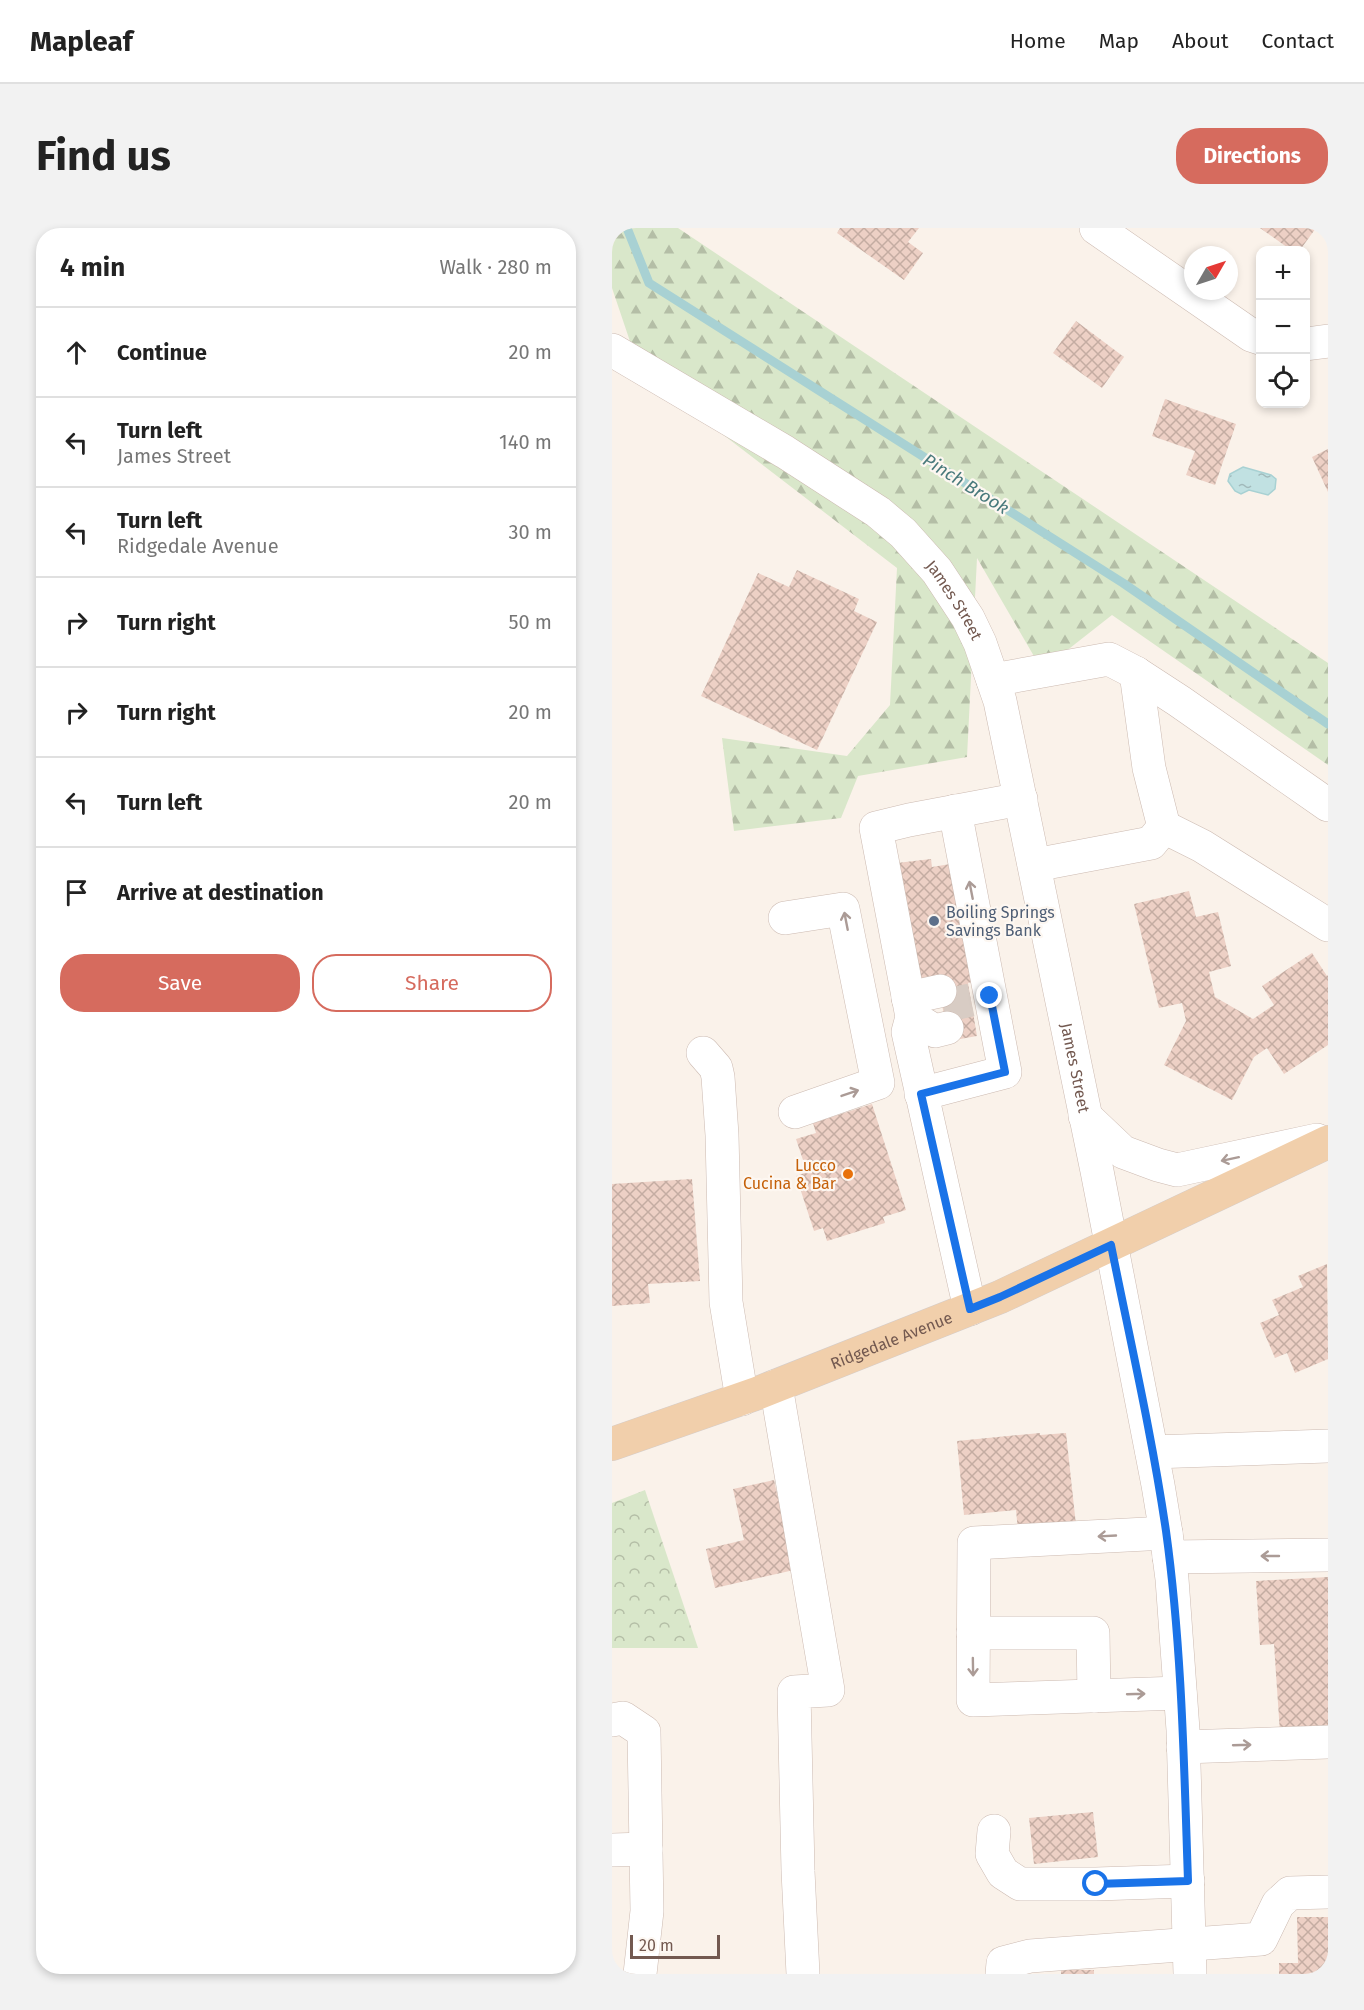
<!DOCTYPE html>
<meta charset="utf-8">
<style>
:root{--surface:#fff;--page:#f2f2f2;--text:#222;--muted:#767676;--line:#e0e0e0;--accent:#d66b5e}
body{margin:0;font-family:"Fira Sans",sans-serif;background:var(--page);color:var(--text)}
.controls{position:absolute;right:18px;top:18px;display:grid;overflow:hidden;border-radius:12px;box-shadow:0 3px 9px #0003}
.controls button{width:54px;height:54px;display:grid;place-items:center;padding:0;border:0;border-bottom:2px solid var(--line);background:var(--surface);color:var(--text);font:30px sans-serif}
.compass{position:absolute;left:572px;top:18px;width:54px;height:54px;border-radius:50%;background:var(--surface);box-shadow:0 3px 9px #0003;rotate:51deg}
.scale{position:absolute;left:18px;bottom:15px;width:90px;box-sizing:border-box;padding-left:6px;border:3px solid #735950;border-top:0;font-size:16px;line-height:21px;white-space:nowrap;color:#735950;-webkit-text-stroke:4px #fdf7f1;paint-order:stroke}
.stop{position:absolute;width:18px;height:18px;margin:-14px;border:4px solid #1a73e8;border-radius:50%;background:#fff}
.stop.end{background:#1a73e8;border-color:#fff;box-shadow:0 2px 6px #0008}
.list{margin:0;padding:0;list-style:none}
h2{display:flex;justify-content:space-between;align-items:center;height:78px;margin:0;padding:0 24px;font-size:26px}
h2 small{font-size:20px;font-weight:400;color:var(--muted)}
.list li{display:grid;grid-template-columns:39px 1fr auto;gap:18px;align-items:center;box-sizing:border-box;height:90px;padding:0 24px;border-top:2px solid var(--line)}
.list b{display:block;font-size:22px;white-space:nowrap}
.list p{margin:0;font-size:20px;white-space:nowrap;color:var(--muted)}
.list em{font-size:20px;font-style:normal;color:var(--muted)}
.actions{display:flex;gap:12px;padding:18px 24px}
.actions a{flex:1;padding:14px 0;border:2px solid var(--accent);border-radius:24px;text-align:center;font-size:21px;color:var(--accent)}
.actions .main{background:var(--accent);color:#fff}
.icon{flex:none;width:33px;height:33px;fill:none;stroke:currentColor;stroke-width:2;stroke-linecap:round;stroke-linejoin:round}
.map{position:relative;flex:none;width:716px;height:1746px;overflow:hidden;border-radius:24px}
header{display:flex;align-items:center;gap:36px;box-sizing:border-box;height:84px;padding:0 30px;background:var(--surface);border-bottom:2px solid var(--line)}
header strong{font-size:28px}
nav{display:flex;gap:33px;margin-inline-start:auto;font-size:21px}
.intro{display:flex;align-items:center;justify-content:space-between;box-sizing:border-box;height:144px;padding:0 36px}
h1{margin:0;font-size:42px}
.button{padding:15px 27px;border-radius:24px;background:var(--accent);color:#fff;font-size:21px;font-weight:700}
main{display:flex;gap:36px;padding:0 36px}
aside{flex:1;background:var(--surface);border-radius:24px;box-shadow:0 3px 9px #0003}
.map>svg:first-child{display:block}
.forest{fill:url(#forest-firs)}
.park{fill:url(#park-crowns)}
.water{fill:url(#water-ripples);stroke:#a8d1d3;stroke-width:1.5}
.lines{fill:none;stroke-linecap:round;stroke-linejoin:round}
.stream{stroke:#a8d1d3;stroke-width:9}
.building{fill:url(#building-cross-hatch)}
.minor-tunnel{stroke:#d8ccc4;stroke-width:33;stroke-dasharray:33 16;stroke-linecap:butt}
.minor-casing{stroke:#ccbab1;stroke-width:34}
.major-casing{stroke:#d5cdca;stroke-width:34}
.minor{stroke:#fff;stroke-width:33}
.major{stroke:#f1cfab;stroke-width:33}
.oneway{stroke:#ab9b96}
.route{stroke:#1a73e8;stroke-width:8}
.service-dot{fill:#5c6f8a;stroke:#fdf7f1;stroke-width:2}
.food-dot{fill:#e8710a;stroke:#fdf7f1;stroke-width:2}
.labels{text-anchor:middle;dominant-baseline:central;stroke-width:4.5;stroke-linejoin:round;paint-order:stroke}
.street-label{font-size:16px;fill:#735950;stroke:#fdf7f1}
.service-label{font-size:16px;fill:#4e5e75;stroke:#fdf7f1;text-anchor:start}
.food-label{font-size:16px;fill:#c56008;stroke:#fdf7f1;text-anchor:end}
.water-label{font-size:18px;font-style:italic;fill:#497a7c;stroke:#fdf7f1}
</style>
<header>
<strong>Mapleaf</strong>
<nav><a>Home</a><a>Map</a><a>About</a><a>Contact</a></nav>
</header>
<div class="intro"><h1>Find us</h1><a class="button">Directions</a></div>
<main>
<aside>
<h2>4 min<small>Walk · 280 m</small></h2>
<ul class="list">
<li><svg class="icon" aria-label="ahead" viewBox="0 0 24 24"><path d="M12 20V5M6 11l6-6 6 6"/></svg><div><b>Continue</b></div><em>20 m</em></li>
<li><svg class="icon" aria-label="left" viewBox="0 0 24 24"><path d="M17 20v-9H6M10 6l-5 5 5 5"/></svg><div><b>Turn left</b><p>James Street</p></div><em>140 m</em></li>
<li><svg class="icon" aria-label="left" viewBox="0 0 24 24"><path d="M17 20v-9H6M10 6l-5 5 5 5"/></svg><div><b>Turn left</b><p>Ridgedale Avenue</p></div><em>30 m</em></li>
<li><svg class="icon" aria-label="right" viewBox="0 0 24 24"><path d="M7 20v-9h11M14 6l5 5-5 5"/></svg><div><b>Turn right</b></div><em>50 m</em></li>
<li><svg class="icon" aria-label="right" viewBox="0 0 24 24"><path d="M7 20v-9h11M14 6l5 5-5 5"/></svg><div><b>Turn right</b></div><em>20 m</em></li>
<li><svg class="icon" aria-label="left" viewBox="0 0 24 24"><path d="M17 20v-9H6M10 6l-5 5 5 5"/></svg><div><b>Turn left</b></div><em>20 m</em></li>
<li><svg class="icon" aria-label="arrive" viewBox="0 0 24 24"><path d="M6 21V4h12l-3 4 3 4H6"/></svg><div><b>Arrive at destination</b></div></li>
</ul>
<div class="actions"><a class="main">Save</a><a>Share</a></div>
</aside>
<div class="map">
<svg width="716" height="1746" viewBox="0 0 716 1746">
<defs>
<pattern id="forest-firs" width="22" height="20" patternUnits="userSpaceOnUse" patternTransform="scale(1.5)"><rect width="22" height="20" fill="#d9e7ca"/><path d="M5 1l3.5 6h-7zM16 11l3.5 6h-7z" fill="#b4bea6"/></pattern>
<pattern id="park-crowns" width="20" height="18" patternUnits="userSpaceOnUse" patternTransform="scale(1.5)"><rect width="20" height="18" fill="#d9e7ca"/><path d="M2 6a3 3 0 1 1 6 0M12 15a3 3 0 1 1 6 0" fill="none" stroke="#b4bea6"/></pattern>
<pattern id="water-ripples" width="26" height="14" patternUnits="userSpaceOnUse" patternTransform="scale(1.5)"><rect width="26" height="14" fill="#c1e1e2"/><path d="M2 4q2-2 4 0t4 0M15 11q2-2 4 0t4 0" fill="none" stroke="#a1b9ba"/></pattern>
<pattern id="building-cross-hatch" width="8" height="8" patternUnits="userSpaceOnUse" patternTransform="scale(1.5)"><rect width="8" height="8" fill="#edd0c5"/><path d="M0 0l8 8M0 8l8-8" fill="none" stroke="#c4aca2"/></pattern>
</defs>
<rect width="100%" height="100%" fill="#faf2ea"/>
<path class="forest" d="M 0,0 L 66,0 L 716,435 L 716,537 L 500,387 L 430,442 L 365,330 L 355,529 L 246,548 L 229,590 L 122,603 L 110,510 L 235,528 L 278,477 L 285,340 L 28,143 L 0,60 Z"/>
<path class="park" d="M 33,1262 L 86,1420 L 0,1420 L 0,1275 Z"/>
<path class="water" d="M 631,239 L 659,247 L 664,251 L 663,261 L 656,267 L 637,262 L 629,266 L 623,263 L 616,253 L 618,246 Z"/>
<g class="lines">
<path class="stream" d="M 15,0 L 37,55 L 511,355 L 716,496"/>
</g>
<path class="building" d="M 228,0 L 307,0 L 296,14 L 311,25 L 292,52 L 225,5 Z
M 648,0 L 704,0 L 688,22 L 679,22 Z
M 464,93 L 512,129 L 490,160 L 441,125 Z
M 553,171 L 624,196 L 603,257 L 574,247 L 583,223 L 540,208 Z
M 716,221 L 716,264 L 700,229 Z
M 185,342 L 247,371 L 242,383 L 265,394 L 205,522 L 89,468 L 146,345 L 177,359 Z
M 319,631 L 320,639 L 338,636 L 360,754 L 356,755 L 365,808 L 337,813 L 327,761 L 324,761 L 305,747 L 285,635 Z
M 577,663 L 584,689 L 606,684 L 619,738 L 597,744 L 603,769 L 641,791 L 662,777 L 650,758 L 700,725 L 715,748 L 716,747 L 716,817 L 672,846 L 655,820 L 642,829 L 620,872 L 552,837 L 574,793 L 570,775 L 547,780 L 522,676 Z
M 260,876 L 294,982 L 271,989 L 273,995 L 215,1013 L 211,1000 L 202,1003 L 184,948 L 195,944 L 184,911 L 204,905 L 201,895 Z
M 80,951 L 88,1053 L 36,1056 L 38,1075 L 0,1078 L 0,956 Z
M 715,1036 L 716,1131 L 683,1145 L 675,1125 L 663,1130 L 648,1095 L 667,1087 L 660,1072 L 691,1059 L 686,1048 Z
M 428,1205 L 428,1207 L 454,1205 L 464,1297 L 406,1303 L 404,1282 L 352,1287 L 345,1213 Z
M 162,1252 L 182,1342 L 103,1360 L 94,1321 L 132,1312 L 121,1261 Z
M 716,1349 L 716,1503 L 668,1505 L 662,1416 L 648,1417 L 644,1353 Z
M 481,1584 L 486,1629 L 422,1636 L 417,1590 Z
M 685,1689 L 716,1689 L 716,1746 L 667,1746 L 667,1735 L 686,1735 Z
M 449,1742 L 482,1742 L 482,1746 L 449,1746 Z"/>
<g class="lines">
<path class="minor-tunnel" d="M 331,778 L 359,772"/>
<defs>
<g id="minor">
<path d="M 484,0 L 639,107 L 648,110"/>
<path d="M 694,116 L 716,113"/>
<path id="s1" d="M 0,122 L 173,224 L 266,284 L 291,305 L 325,343 L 356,390 L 368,415 L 388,473 L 485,943 L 546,1257 L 554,1305 L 560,1351 L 571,1502 L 578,1746"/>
<path d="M 381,452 L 497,431 L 524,445 L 567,473 L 716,577"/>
<path d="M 552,599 L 590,618 L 716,697"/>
<path d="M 423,637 L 539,615 L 552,599 L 537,540 L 524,445"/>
<path d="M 173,690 L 231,681 L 266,855 L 183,884"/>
<path d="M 296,770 L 328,763"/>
<path d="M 300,789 L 323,803 L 335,800"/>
<path d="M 91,825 L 104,840 L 106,849 L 110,907 L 114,1074 L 130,1171"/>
<path d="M 309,866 L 393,844 L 343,583"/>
<path d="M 473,888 L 511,924 L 546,937 L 565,942 L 705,912"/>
<path d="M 358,1081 L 296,804 L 300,789 L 264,600 L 297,592 L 409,571"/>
<path d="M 164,1158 L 216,1462 L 182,1464 L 186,1643 L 191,1746"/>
<path d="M 540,1224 L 716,1218"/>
<path d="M 554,1305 L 362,1315 L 361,1472 L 568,1465"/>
<path d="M 557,1329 L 716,1327"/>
<path d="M 361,1405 L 481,1405 L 482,1468"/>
<path d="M 0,1492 L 11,1490 L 32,1504 L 35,1683 L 28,1746"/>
<path d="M 571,1519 L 716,1514"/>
<path d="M 382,1603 L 380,1626 L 391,1645 L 408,1656 L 484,1656 L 576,1653"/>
<path d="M 0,1622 L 34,1621"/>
<path d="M 390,1746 L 391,1735 L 418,1728 L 649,1711 L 666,1676 L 678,1665 L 716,1664"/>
</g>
<g id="major">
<path id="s2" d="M 0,1216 L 146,1165 L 388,1069 L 716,914"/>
</g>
</defs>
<use href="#minor" class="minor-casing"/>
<use href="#major" class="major-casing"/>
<use href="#minor" class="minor"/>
<use href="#major" class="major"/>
</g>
<defs><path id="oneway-shaft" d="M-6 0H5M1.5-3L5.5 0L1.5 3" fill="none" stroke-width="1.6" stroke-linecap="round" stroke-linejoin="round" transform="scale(1.5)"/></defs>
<g class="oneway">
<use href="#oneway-shaft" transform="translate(359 662) rotate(-101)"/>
<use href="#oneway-shaft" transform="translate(234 693) rotate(-101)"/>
<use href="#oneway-shaft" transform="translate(238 865) rotate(-19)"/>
<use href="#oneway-shaft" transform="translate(618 931) rotate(168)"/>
<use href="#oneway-shaft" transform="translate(495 1308) rotate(177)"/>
<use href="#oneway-shaft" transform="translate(658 1328) rotate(180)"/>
<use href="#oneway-shaft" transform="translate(361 1439) rotate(89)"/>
<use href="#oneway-shaft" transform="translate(524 1466) rotate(-2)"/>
<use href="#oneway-shaft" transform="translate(630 1517) rotate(-2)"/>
</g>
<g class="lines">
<path class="route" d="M 378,768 L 393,844 L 309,866 L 358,1081 L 388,1069 L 499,1017 C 518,1112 540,1207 554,1303 C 570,1419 572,1537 576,1653 L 484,1656"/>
</g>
<circle class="service-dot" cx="322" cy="693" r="6"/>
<circle class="food-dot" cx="236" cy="946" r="6"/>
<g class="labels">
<g class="street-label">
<text stroke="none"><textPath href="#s1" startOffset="429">James Street</textPath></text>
<text stroke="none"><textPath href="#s1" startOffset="915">James Street</textPath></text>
<text stroke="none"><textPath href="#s2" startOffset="298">Ridgedale Avenue</textPath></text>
</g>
<g class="service-label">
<text x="334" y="684">Boiling Springs<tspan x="334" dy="18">Savings Bank</tspan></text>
</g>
<g class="food-label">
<text x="224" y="937">Lucco<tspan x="224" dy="18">Cucina &amp; Bar</tspan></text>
</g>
<g class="water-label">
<text transform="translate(354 256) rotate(32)">Pinch Brook</text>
</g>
</g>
</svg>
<div class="controls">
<button>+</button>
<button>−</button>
<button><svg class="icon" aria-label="locate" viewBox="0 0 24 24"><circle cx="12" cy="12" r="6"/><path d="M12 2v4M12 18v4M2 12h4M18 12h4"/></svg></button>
</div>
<svg class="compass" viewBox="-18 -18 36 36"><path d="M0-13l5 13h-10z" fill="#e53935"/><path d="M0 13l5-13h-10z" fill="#767676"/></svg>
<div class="scale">20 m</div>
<div class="stop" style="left:484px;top:1656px"></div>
<div class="stop end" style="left:378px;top:768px"></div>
</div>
</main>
